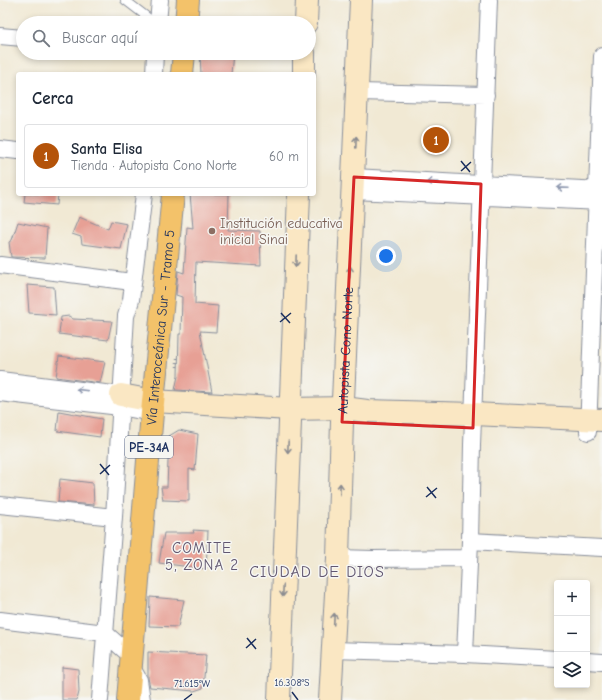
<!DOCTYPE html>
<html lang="es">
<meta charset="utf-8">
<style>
:root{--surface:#fff;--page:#f6f6f7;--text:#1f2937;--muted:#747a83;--line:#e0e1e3;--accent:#b45309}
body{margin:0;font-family:"Comic Neue",sans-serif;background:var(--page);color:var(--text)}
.controls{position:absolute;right:12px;bottom:12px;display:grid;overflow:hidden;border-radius:4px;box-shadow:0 2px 6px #0003}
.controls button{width:36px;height:36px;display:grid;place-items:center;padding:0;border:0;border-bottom:1px solid var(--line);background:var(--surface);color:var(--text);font:20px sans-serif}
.you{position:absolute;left:386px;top:256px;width:14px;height:14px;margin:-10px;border:3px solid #fff;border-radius:50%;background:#1a73e8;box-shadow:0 0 0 6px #1a73e833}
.badge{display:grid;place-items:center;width:26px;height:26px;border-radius:50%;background:var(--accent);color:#fff;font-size:13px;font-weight:700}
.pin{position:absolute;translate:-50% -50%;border:2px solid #fff;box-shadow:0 1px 4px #0006}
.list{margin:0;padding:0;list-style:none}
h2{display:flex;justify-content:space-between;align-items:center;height:52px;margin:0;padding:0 16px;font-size:17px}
h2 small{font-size:13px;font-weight:400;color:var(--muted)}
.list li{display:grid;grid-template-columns:26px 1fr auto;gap:12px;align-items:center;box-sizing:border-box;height:64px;margin:0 8px 8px;padding:0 8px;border:1px solid var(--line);border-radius:4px}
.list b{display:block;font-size:15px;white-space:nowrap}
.list p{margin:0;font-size:13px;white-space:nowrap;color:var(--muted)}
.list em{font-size:13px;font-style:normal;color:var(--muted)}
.icon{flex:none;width:22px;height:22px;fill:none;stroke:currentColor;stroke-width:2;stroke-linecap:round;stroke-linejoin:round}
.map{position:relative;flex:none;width:602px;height:700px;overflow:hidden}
.search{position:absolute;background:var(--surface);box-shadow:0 2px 6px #0003;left:16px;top:16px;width:300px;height:44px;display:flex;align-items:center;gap:10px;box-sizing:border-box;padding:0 14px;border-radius:22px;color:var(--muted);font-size:15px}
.panel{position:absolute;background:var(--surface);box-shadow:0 2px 6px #0003;left:16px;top:72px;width:300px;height:124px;border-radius:4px}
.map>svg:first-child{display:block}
.building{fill:#e7a095}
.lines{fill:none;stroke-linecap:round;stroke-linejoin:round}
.lane-casing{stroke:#868c99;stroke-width:10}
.street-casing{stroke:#868c99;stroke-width:18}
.secondary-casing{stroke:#868c99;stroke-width:24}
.highway-casing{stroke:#868c99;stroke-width:24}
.path{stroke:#868c99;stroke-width:2.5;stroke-dasharray:1 3;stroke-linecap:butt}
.lane{stroke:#fff;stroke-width:8}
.street{stroke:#fff;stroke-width:16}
.secondary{stroke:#fae7c3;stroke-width:22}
.highway{stroke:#f3c26a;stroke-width:22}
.oneway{stroke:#8a8b90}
.oneway2{stroke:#8d97ae}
.marked{fill:none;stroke:#d62828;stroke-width:3;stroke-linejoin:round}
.ticks{fill:none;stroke:#1b2f5e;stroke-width:1.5}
.education-dot{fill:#8d6e63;stroke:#f6f6f2;stroke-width:1.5}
.labels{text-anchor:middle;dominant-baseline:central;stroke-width:3;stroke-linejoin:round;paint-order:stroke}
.shield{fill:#f6f6f2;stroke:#5d6b8a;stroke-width:1}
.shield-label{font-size:13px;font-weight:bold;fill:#1b2f5e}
.education-label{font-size:14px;fill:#785e54;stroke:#f6f6f2;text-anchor:start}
.street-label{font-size:14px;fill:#1b2f5e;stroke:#f6f6f2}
.neighbourhood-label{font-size:15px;letter-spacing:1px;fill:#625771;stroke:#f6f6f2}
.quarter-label{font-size:16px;letter-spacing:1px;fill:#625771;stroke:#f6f6f2}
.ticks-label{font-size:10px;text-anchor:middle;fill:#1b2f5e;stroke:#f6f6f2;stroke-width:3;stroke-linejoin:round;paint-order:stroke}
</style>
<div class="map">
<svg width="602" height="700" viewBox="0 0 602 700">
<rect width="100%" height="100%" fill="#f6f6f2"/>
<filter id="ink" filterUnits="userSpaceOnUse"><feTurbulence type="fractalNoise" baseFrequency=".025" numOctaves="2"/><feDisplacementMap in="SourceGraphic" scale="8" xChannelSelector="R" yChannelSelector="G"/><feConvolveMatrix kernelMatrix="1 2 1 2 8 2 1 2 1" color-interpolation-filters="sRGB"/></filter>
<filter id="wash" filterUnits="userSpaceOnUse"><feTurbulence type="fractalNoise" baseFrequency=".012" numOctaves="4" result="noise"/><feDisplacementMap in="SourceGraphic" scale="16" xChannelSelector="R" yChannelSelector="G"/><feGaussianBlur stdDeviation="0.9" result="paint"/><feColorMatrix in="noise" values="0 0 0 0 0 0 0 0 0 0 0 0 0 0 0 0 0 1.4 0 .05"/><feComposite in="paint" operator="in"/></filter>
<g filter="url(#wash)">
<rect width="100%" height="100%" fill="#f1e9d4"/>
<g id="blocks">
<path class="building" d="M 200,53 L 233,53 L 231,74 L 201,74 Z
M 25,194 L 58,194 L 57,205 L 24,202 Z
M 190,194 L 229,194 L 228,230 L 260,231 L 261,266 L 196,262 L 195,304 L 218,306 L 216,332 L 200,331 L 212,392 L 175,390 L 178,376 L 179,334 L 181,334 L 182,297 L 176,295 L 178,271 L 184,273 L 187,227 L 193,228 Z
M 79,217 L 108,229 L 111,221 L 127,224 L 121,249 L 82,244 L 81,237 L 72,234 Z
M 18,222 L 47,228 L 45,258 L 11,257 L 9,242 L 12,240 Z
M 27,285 L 54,287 L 56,315 L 29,313 Z
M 69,316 L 73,319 L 112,321 L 108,340 L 59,334 L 61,317 Z
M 59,356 L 105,362 L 100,383 L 56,377 Z
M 59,411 L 102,419 L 100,437 L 57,431 Z
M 179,430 L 198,434 L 195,470 L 189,469 L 189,501 L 163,500 L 161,487 L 167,487 L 169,436 Z
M 60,479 L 93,483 L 94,505 L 58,502 Z
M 193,530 L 208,531 L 206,569 L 159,563 L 164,533 L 194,533 Z
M 150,597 L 184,600 L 178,627 L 149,626 Z
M 148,652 L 206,655 L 203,688 L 194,691 L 150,687 L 148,678 Z
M 62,667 L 78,669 L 79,692 L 77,700 L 62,700 Z"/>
</g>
</g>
<g filter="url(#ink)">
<use href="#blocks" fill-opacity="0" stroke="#868c99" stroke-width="1"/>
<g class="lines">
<defs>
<path id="lane" d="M 125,0 L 155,23"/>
<path id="street" d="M 158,23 L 160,0
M 0,36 L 23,38
M 154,74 L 155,53
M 358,92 L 486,95
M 0,149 L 18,151
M 354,177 L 461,183 L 602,190
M 353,191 L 602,202
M 0,265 L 132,282
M 0,380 L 121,395
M 0,393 L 120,407 L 152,413
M 588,432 L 602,56
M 0,505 L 114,517
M 470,541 L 602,548
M 338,558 L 373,559 L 469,558
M 0,620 L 105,633 L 131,656
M 333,650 L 465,654 L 557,659
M 465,654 L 470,541 L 472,445 L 489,0
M 587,661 L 602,662
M 131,666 L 139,680 L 142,700
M 100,700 L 114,517 L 126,316 L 131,300 L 144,194"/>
<g id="secondary">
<path d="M 306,23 L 307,0"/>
<path d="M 304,74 L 304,53"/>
<path d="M 121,395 L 153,401 L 290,409 L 344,408 L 367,411 L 474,414 L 602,420"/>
<path d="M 279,700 L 299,194"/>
<path id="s1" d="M 330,700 L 338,558 L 342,422 L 361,0"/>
</g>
<g id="highway">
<path d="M 186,23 L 188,0"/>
<path d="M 182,74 L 184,53"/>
<path id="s2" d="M 128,700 L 152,413 L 173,194"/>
</g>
</defs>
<use href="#lane" class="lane-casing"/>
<use href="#street" class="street-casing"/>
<use href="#secondary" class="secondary-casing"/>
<use href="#highway" class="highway-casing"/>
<path class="path" d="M 177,358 L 177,369"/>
<use href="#lane" class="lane"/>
<use href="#street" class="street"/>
<use href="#secondary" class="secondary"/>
<use href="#highway" class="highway"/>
</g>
<defs><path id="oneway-shaft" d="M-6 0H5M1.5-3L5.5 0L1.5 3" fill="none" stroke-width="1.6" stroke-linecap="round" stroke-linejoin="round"/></defs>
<g class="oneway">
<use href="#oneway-shaft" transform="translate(356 142) rotate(-88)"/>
<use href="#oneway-shaft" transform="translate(296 261) rotate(92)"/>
<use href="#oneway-shaft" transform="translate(350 272) rotate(-87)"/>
<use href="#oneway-shaft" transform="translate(288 447) rotate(92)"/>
<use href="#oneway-shaft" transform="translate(340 489) rotate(-88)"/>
<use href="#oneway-shaft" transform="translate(283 591) rotate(92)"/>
<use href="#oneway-shaft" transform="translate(334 619) rotate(-87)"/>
</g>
<g class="oneway2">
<use href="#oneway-shaft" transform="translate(433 182) rotate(-177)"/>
<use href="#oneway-shaft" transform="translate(563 188) rotate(-178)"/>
<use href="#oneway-shaft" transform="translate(82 390) rotate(-173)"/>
</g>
</g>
<path class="marked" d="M 354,177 L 481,184 L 473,428 L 342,422 Z"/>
<path class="ticks" d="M 461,161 L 470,172M 461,171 L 471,162M 281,313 L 290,323M 280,322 L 291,313M 100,464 L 109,475M 100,474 L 110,465M 427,487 L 436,498M 426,497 L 437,488M 247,638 L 256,649M 246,648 L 256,639M 292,692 L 298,700M 184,700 L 192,694"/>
<circle class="education-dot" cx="212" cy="231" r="4"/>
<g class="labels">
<rect class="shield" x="125" y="436" width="48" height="22" rx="3"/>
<g class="shield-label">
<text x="149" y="447">PE-34A</text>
</g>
<g class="education-label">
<text x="220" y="223">Institución educativa<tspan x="220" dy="16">inicial Sinai</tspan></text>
</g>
<g class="street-label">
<text stroke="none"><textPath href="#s2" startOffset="374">Vía Interoceánica Sur - Tramo 5</textPath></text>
<text stroke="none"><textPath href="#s1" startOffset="350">Autopista Cono Norte</textPath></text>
</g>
<g class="neighbourhood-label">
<text x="202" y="548">COMITE<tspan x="202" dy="17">5, ZONA 2</tspan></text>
</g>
<g class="quarter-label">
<text x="317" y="572">CIUDAD DE DIOS</text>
</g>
</g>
<g class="ticks-label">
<text x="292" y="686">16.308°S</text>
<text x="192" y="687">71.615°W</text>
</g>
</svg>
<div class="controls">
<button>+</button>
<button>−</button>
<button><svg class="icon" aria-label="layers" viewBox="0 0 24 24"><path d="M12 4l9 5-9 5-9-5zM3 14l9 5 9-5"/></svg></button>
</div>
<div class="you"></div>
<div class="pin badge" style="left:436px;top:140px">1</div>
<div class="search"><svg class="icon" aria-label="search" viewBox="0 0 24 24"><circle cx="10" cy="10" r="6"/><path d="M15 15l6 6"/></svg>Buscar aquí</div>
<section class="panel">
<h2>Cerca<small></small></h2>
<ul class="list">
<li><span class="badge">1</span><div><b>Santa Elisa</b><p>Tienda · Autopista Cono Norte</p></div><em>60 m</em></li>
</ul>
</section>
</div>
